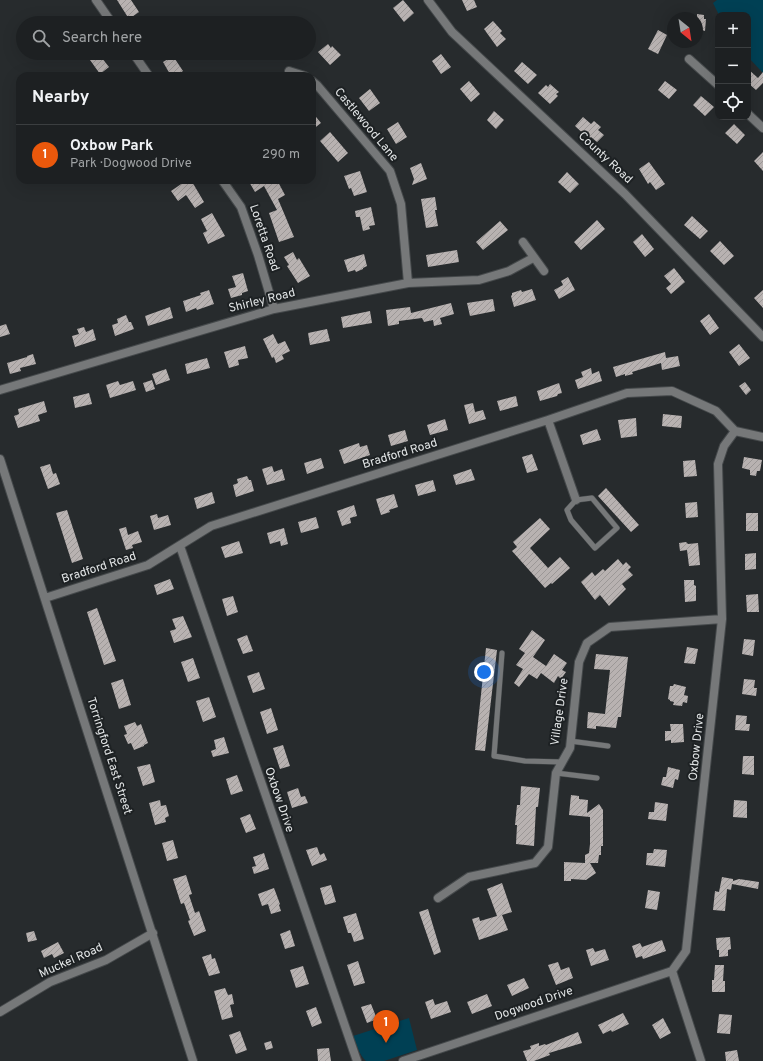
<!DOCTYPE html>
<meta charset="utf-8">
<style>
:root{--surface:#1d2022;--page:#25282a;--text:#f1f3f6;--muted:#a0a3a5;--line:#3b3e40;--accent:#ea580c}
body{margin:0;font-family:Overpass,sans-serif;background:var(--page);color:var(--text)}
.controls{position:absolute;right:12px;top:12px;display:grid;overflow:hidden;border-radius:8px;box-shadow:0 4px 16px #0002}
.controls button{width:36px;height:36px;display:grid;place-items:center;padding:0;border:0;border-bottom:1px solid var(--line);background:var(--surface);color:var(--text);font:20px sans-serif}
.compass{position:absolute;left:667px;top:12px;width:36px;height:36px;border-radius:50%;background:var(--surface);box-shadow:0 4px 16px #0002;rotate:150deg}
.you{position:absolute;left:484px;top:672px;width:14px;height:14px;margin:-10px;border:3px solid #fff;border-radius:50%;background:#1a73e8;box-shadow:0 0 0 6px #1a73e833}
.badge{display:grid;place-items:center;width:26px;height:26px;border-radius:50%;background:var(--accent);color:#fff;font-size:13px;font-weight:700}
.pin{position:absolute;translate:-50% -33px;filter:drop-shadow(0 1px 2px #0008)}
.pin::after{content:'';position:absolute;top:21px;width:14px;height:12px;background:inherit;clip-path:polygon(0 0,100% 0,50% 100%)}
.list{margin:0;padding:0;list-style:none}
h2{display:flex;justify-content:space-between;align-items:center;height:52px;margin:0;padding:0 16px;font-size:17px}
h2 small{font-size:13px;font-weight:400;color:var(--muted)}
.list li{display:grid;grid-template-columns:26px 1fr auto;gap:12px;align-items:center;box-sizing:border-box;height:60px;padding:0 16px;border-top:1px solid var(--line)}
.list b{display:block;font-size:15px;white-space:nowrap}
.list p{margin:0;font-size:13px;white-space:nowrap;color:var(--muted)}
.list em{font-size:13px;font-style:normal;color:var(--muted)}
.icon{flex:none;width:22px;height:22px;fill:none;stroke:currentColor;stroke-width:2;stroke-linecap:round;stroke-linejoin:round}
.map{position:relative;flex:none;width:763px;height:1061px;overflow:hidden}
.search{position:absolute;background:var(--surface);box-shadow:0 4px 16px #0002;left:16px;top:16px;width:300px;height:44px;display:flex;align-items:center;gap:10px;box-sizing:border-box;padding:0 14px;border-radius:22px;color:var(--muted);font-size:15px}
.panel{position:absolute;background:var(--surface);box-shadow:0 4px 16px #0002;left:16px;top:72px;width:300px;height:112px;border-radius:12px}
.map>svg:first-child{display:block}
.green{fill:#004054}
.building{fill:url(#building-hatch)}
.lines{fill:none;stroke-linecap:round;stroke-linejoin:round}
.service-casing{stroke:#45494b;stroke-width:6}
.minor-casing{stroke:#45494b;stroke-width:10}
.service{stroke:#767879;stroke-width:5}
.minor{stroke:#767879;stroke-width:8}
.labels{text-anchor:middle;dominant-baseline:central;stroke-width:4;stroke-linejoin:round;paint-order:stroke}
.street-label{font-size:12px;fill:#e3e6e7;stroke:#1d2123}
</style>
<div class="map">
<svg width="763" height="1061" viewBox="0 0 763 1061">
<defs>
<pattern id="building-hatch" width="6" height="6" patternUnits="userSpaceOnUse"><rect width="6" height="6" fill="#b8b2b1"/><path d="M-1 1l2-2M0 6l6-6M5 7l2-2" fill="none" stroke="#9b9796"/></pattern>
</defs>
<rect width="100%" height="100%" fill="#272b2d"/>
<path class="green" d="M 717,0 L 763,0 L 763,73 L 748,57 L 748,15 L 719,15 L 713,3 Z
M 409,1018 L 417,1050 L 384,1061 L 366,1061 C 359,1055 357,1045 353,1036 Z"/>
<path class="building" d="M 117,0 L 131,0 L 139,12 L 129,19 Z
M 403,0 L 414,13 L 404,22 L 393,8 Z
M 462,0 L 474,0 L 477,7 L 467,11 Z
M 697,14 L 704,15 L 704,19 L 706,19 L 705,31 L 702,30 L 702,35 L 697,35 Z
M 493,21 L 502,31 L 500,33 L 506,39 L 497,47 L 484,29 Z
M 658,30 L 667,35 L 658,54 L 648,49 Z
M 328,44 L 331,48 L 332,46 L 341,55 L 330,65 L 318,52 Z
M 85,53 L 98,53 L 109,67 L 100,74 Z
M 441,54 L 451,67 L 441,74 L 432,61 Z
M 173,56 L 183,71 L 175,76 L 171,76 L 163,62 Z
M 522,62 L 537,75 L 528,84 L 514,71 Z
M 748,69 L 758,78 L 763,72 L 763,83 L 756,90 L 748,83 Z
M 469,81 L 480,94 L 471,102 L 460,89 Z
M 665,81 L 677,90 L 669,99 L 658,90 Z
M 550,84 L 559,92 L 556,94 L 558,96 L 550,104 L 538,93 L 546,85 L 548,87 Z
M 370,89 L 380,103 L 369,111 L 359,98 Z
M 701,96 L 714,107 L 705,116 L 693,105 Z
M 494,111 L 504,120 L 496,129 L 487,120 Z
M 312,112 L 321,123 L 312,130 Z
M 583,117 L 591,124 L 594,121 L 601,127 L 598,130 L 604,135 L 597,142 L 591,137 L 589,139 L 575,126 Z
M 398,122 L 407,137 L 396,144 L 387,129 Z
M 734,124 L 745,135 L 737,144 L 725,133 Z
M 330,132 L 348,153 L 338,162 L 320,141 Z
M 763,152 L 763,171 L 754,161 Z
M 649,162 L 665,184 L 656,190 L 650,182 L 648,184 L 639,169 Z
M 421,163 L 427,179 L 412,185 L 414,179 L 410,168 Z
M 360,171 L 367,192 L 354,196 L 351,188 L 349,189 L 344,176 Z
M 567,172 L 579,184 L 570,193 L 558,182 Z
M 187,180 L 191,180 L 204,202 L 195,208 L 186,195 L 178,201 L 171,191 Z
M 248,180 L 277,180 L 285,195 L 278,199 L 294,237 L 279,242 L 269,213 L 277,210 L 264,186 L 255,192 Z
M 435,197 L 437,210 L 435,210 L 438,226 L 426,228 L 421,199 Z
M 371,207 L 375,225 L 369,226 L 370,229 L 363,231 L 360,217 L 356,217 L 355,211 Z
M 212,213 L 225,236 L 208,244 L 203,233 L 207,231 L 201,219 Z
M 692,216 L 708,231 L 700,239 L 684,225 Z
M 597,220 L 605,229 L 581,250 L 574,242 Z
M 500,221 L 508,230 L 483,250 L 476,242 Z
M 642,234 L 654,249 L 645,257 L 633,242 Z
M 720,241 L 734,256 L 724,265 L 710,251 Z
M 457,250 L 459,262 L 428,267 L 426,255 Z
M 293,252 L 297,260 L 299,258 L 310,276 L 298,283 L 287,266 L 289,265 L 284,257 Z
M 364,254 L 367,266 L 363,268 L 363,269 L 356,272 L 355,270 L 348,272 L 344,260 Z
M 674,268 L 685,282 L 671,294 L 666,288 L 671,284 L 664,276 Z
M 243,273 L 248,291 L 242,293 L 242,295 L 231,298 L 228,289 L 236,287 L 232,276 Z
M 568,277 L 575,290 L 559,299 L 554,290 L 563,285 L 561,281 Z
M 532,289 L 536,300 L 514,307 L 511,296 L 512,295 L 512,293 L 521,290 L 522,292 Z
M 209,290 L 214,304 L 197,310 L 196,308 L 186,312 L 183,301 L 201,295 L 200,293 Z
M 763,290 L 763,308 L 754,298 Z
M 493,299 L 495,311 L 470,316 L 467,303 Z
M 451,303 L 454,314 L 440,318 L 442,324 L 434,326 L 433,320 L 424,322 L 422,318 L 399,321 L 399,324 L 388,326 L 386,310 L 410,307 L 411,313 Z
M 170,307 L 173,318 L 148,326 L 145,316 Z
M 370,311 L 372,323 L 343,328 L 341,317 Z
M 709,314 L 719,328 L 710,335 L 700,321 Z
M 126,315 L 129,322 L 131,322 L 134,329 L 115,336 L 112,325 L 118,323 L 117,319 Z
M 6,324 L 10,334 L 0,337 L 0,326 Z
M 84,327 L 86,332 L 93,329 L 96,340 L 75,347 L 72,336 L 79,334 L 77,329 Z
M 327,329 L 330,341 L 310,345 L 308,333 Z
M 273,334 L 278,344 L 285,341 L 290,351 L 282,355 L 284,359 L 276,363 L 274,357 L 272,358 L 263,339 Z
M 739,344 L 750,358 L 739,366 L 729,352 Z
M 245,346 L 248,358 L 238,360 L 239,365 L 229,368 L 224,352 Z
M 665,352 L 666,358 L 678,356 L 680,366 L 662,370 L 661,363 L 632,372 L 633,374 L 625,376 L 625,374 L 616,377 L 613,367 Z
M 33,354 L 36,364 L 20,368 L 21,371 L 10,374 L 7,363 L 27,357 L 27,356 Z
M 207,358 L 210,368 L 187,374 L 185,364 Z
M 591,368 L 592,374 L 599,371 L 602,381 L 578,389 L 575,380 L 583,377 L 581,372 Z
M 166,369 L 170,380 L 156,385 L 152,374 Z
M 152,380 L 155,389 L 146,392 L 143,383 Z
M 118,381 L 120,385 L 133,381 L 136,390 L 110,398 L 106,385 Z
M 745,382 L 751,390 L 746,395 L 739,386 Z
M 559,383 L 562,393 L 558,394 L 557,396 L 540,401 L 537,391 Z
M 89,393 L 92,404 L 75,408 L 73,397 Z
M 516,396 L 518,406 L 500,411 L 497,401 Z
M 44,401 L 47,412 L 38,415 L 40,421 L 18,428 L 14,416 L 19,414 L 18,409 Z
M 473,403 L 475,412 L 483,410 L 486,419 L 469,424 L 464,405 Z
M 663,414 L 682,416 L 681,428 L 662,426 Z
M 636,418 L 637,436 L 621,438 L 618,420 Z
M 445,419 L 448,430 L 430,435 L 427,425 Z
M 597,429 L 601,440 L 583,445 L 580,435 Z
M 405,430 L 408,441 L 391,446 L 388,435 Z
M 359,443 L 360,447 L 367,445 L 370,455 L 344,464 L 339,450 Z
M 532,454 L 538,470 L 527,473 L 522,457 Z
M 744,457 L 762,460 L 760,471 L 757,471 L 756,476 L 750,475 L 750,470 L 742,468 Z
M 321,458 L 324,468 L 307,474 L 304,463 Z
M 695,460 L 697,476 L 684,477 L 683,461 Z
M 50,464 L 53,474 L 56,473 L 60,484 L 48,489 L 40,467 Z
M 272,466 L 274,472 L 282,469 L 285,480 L 267,485 L 262,469 Z
M 471,469 L 475,480 L 456,485 L 453,475 Z
M 247,476 L 249,480 L 251,480 L 254,491 L 236,497 L 233,485 L 238,483 L 237,479 Z
M 433,480 L 436,491 L 418,496 L 415,485 Z
M 606,488 L 639,525 L 631,532 L 598,496 Z
M 212,492 L 215,503 L 197,509 L 194,498 Z
M 394,494 L 398,507 L 389,510 L 390,512 L 381,515 L 376,499 Z
M 697,502 L 698,517 L 686,518 L 685,503 Z
M 354,505 L 357,516 L 350,518 L 351,523 L 342,526 L 337,511 Z
M 67,510 L 83,559 L 72,563 L 56,513 Z
M 746,513 L 758,513 L 758,531 L 746,531 Z
M 157,514 L 158,518 L 168,515 L 171,525 L 154,530 L 150,516 Z
M 316,517 L 319,528 L 301,533 L 298,522 Z
M 540,518 L 550,529 L 530,548 L 548,568 L 560,557 L 570,568 L 552,584 L 551,583 L 545,588 L 512,551 L 517,547 L 513,542 Z
M 126,527 L 128,535 L 138,531 L 142,542 L 132,545 L 133,548 L 126,550 L 119,529 Z
M 284,528 L 288,544 L 281,546 L 280,541 L 270,544 L 267,533 Z
M 239,541 L 243,553 L 225,558 L 221,547 Z
M 686,542 L 688,544 L 698,543 L 700,565 L 689,566 L 687,550 L 680,551 L 679,543 Z
M 756,553 L 756,569 L 745,570 L 745,554 Z
M 618,559 L 623,565 L 626,562 L 631,567 L 628,570 L 633,575 L 622,584 L 626,589 L 609,606 L 600,595 L 595,600 L 581,582 L 592,572 L 595,576 L 603,569 L 605,571 Z
M 170,579 L 174,589 L 157,595 L 154,585 Z
M 684,580 L 694,580 L 694,585 L 696,586 L 696,601 L 685,602 Z
M 758,594 L 759,612 L 747,612 L 746,595 Z
M 233,596 L 238,612 L 227,616 L 222,599 Z
M 97,608 L 116,661 L 104,665 L 87,612 Z
M 183,616 L 192,637 L 174,643 L 170,631 L 176,629 L 172,619 Z
M 532,630 L 545,640 L 533,657 L 546,666 L 554,654 L 567,663 L 562,670 L 566,672 L 561,679 L 558,676 L 554,683 L 541,673 L 537,679 L 529,674 L 519,687 L 514,683 L 523,669 L 516,665 L 525,653 L 519,649 Z
M 247,635 L 253,651 L 243,654 L 237,639 Z
M 744,639 L 755,640 L 753,656 L 742,654 Z
M 687,647 L 698,649 L 695,664 L 684,663 Z
M 486,648 L 497,650 L 485,751 L 475,750 Z
M 596,654 L 628,657 L 621,717 L 618,717 L 616,728 L 596,726 L 596,729 L 587,728 L 588,712 L 605,714 L 610,670 L 594,669 Z
M 193,658 L 200,678 L 188,682 L 181,662 Z
M 259,672 L 265,689 L 253,693 L 247,676 Z
M 123,679 L 131,705 L 119,709 L 111,683 Z
M 744,679 L 755,680 L 754,688 L 757,688 L 756,696 L 742,694 Z
M 674,684 L 686,687 L 684,695 L 688,696 L 687,703 L 683,702 L 682,706 L 673,705 L 674,702 L 670,701 L 670,700 L 668,699 L 670,686 L 673,686 Z
M 209,697 L 216,717 L 203,722 L 196,701 Z
M 271,708 L 278,730 L 267,734 L 260,712 Z
M 736,715 L 747,716 L 746,724 L 750,724 L 749,731 L 735,730 Z
M 135,722 L 137,726 L 141,724 L 148,743 L 144,745 L 144,746 L 134,750 L 131,743 L 128,744 L 124,735 L 127,734 L 124,726 Z
M 670,724 L 683,724 L 684,742 L 671,743 L 671,740 L 665,741 L 665,731 L 671,731 Z
M 224,737 L 229,753 L 213,757 L 211,751 L 216,749 L 214,740 Z
M 283,745 L 290,766 L 280,769 L 273,748 Z
M 743,756 L 754,756 L 754,775 L 742,774 Z
M 150,764 L 155,782 L 143,786 L 137,767 Z
M 668,767 L 680,770 L 678,780 L 675,779 L 673,788 L 661,785 L 663,777 L 666,777 Z
M 237,775 L 243,791 L 231,795 L 226,779 Z
M 521,786 L 540,788 L 538,807 L 536,807 L 534,846 L 516,844 L 517,825 L 515,825 L 517,805 L 520,805 Z
M 298,788 L 301,797 L 305,796 L 308,803 L 292,808 L 287,792 Z
M 571,795 L 579,796 L 579,799 L 588,800 L 587,813 L 599,804 L 603,810 L 603,846 L 601,846 L 601,855 L 599,855 L 598,863 L 590,863 L 596,873 L 586,880 L 571,879 L 571,881 L 564,881 L 564,862 L 585,863 L 585,855 L 589,853 L 590,844 L 590,817 L 569,815 Z
M 160,800 L 161,806 L 166,805 L 169,816 L 165,818 L 166,822 L 155,825 L 149,803 Z
M 734,800 L 747,801 L 747,818 L 733,817 Z
M 655,802 L 668,804 L 666,821 L 648,819 L 649,812 L 654,812 Z
M 250,814 L 256,829 L 246,833 L 240,818 Z
M 173,840 L 178,858 L 167,861 L 162,843 Z
M 317,847 L 320,855 L 324,853 L 327,860 L 312,866 L 306,850 Z
M 654,849 L 667,850 L 665,867 L 646,865 L 647,853 L 653,853 Z
M 264,853 L 269,869 L 254,874 L 252,867 L 256,866 L 253,857 Z
M 186,875 L 192,894 L 189,895 L 195,913 L 199,911 L 206,931 L 194,936 L 188,921 L 190,920 L 184,903 L 181,904 L 173,879 Z
M 722,877 L 733,879 L 733,881 L 739,879 L 759,882 L 758,889 L 732,884 L 731,890 L 727,889 L 725,911 L 713,910 L 715,891 L 719,892 Z
M 502,883 L 512,912 L 502,915 L 508,930 L 479,940 L 472,919 L 479,917 L 480,921 L 497,916 L 487,889 Z
M 331,885 L 336,902 L 325,905 L 320,888 Z
M 274,888 L 280,904 L 279,905 L 281,911 L 271,914 L 268,904 L 262,906 L 258,894 Z
M 648,890 L 660,892 L 657,910 L 645,908 Z
M 428,909 L 441,952 L 434,955 L 419,912 Z
M 356,913 L 364,939 L 354,942 L 351,933 L 348,933 L 343,917 Z
M 290,930 L 295,946 L 285,949 L 280,934 Z
M 34,931 L 37,940 L 28,942 L 26,933 Z
M 730,937 L 731,949 L 728,950 L 728,956 L 719,957 L 719,950 L 717,950 L 716,938 Z
M 662,940 L 666,951 L 643,959 L 642,956 L 636,958 L 632,946 L 640,943 L 642,947 Z
M 58,942 L 64,953 L 54,958 L 52,954 L 44,958 L 41,951 Z
M 593,948 L 595,952 L 605,949 L 609,960 L 591,966 L 586,950 Z
M 211,954 L 212,959 L 215,958 L 220,973 L 209,976 L 202,957 Z
M 358,961 L 365,983 L 354,986 L 347,965 Z
M 558,962 L 561,970 L 569,967 L 573,978 L 556,985 L 548,965 Z
M 715,965 L 724,965 L 723,981 L 725,981 L 725,992 L 712,992 L 712,980 L 714,980 Z
M 303,966 L 309,984 L 296,988 L 290,970 Z
M 524,978 L 529,988 L 512,996 L 507,985 Z
M 225,988 L 228,995 L 232,994 L 234,1004 L 230,1005 L 233,1017 L 222,1020 L 214,991 Z
M 487,994 L 492,1006 L 472,1014 L 467,1002 Z
M 433,999 L 435,1005 L 447,1001 L 451,1012 L 431,1019 L 425,1002 Z
M 371,1004 L 377,1019 L 367,1023 L 361,1007 Z
M 316,1007 L 322,1023 L 312,1027 L 306,1011 Z
M 623,1013 L 629,1024 L 612,1032 L 611,1030 L 603,1034 L 598,1025 Z
M 719,1014 L 732,1015 L 730,1034 L 717,1033 Z
M 663,1018 L 671,1033 L 660,1039 L 652,1025 Z
M 240,1031 L 247,1050 L 236,1054 L 229,1035 Z
M 578,1032 L 582,1043 L 549,1053 L 550,1055 L 534,1061 L 527,1061 L 523,1051 L 531,1049 L 530,1046 L 539,1043 L 539,1046 L 545,1044 L 546,1045 Z
M 271,1041 L 273,1048 L 266,1050 L 264,1043 Z
M 329,1048 L 331,1061 L 318,1061 L 317,1049 Z
M 737,1050 L 739,1061 L 726,1061 L 725,1052 Z"/>
<g class="lines">
<defs>
<path id="service" d="M 592,498 L 617,528 L 595,548 L 571,520 L 567,510 L 576,500 Z
M 502,653 L 494,756 L 525,761 L 562,762
M 570,741 L 608,746
M 556,773 L 597,778"/>
<path id="minor" d="M 96,0 L 112,23
M 428,0 L 452,32 L 625,194 L 763,337
M 133,53 L 149,76
M 689,59 L 718,85
M 289,71 L 305,76
M 312,81 L 317,85 L 390,171 L 401,204 L 408,283
M 748,114 L 763,128
M 222,180 L 241,207 L 258,255 L 274,309
M 523,242 L 544,271
M 0,390 L 274,309 L 408,283 L 479,280 L 509,271 L 533,258
M 548,420 L 576,500
M 0,459 L 193,1061
M 180,546 L 357,1061
M 45,598 L 148,565 L 211,526 L 548,420 L 627,393 L 672,391 L 716,411 L 735,431 L 763,437
M 438,898 L 469,877 L 535,863 L 548,847 L 556,773 L 570,748 L 579,662 L 587,643 L 610,627 L 722,619
M 0,1012 L 50,982 L 106,960 L 153,933
M 403,1061 L 672,971
M 701,1061 L 672,971 L 686,951 L 722,619 L 718,464 L 724,446 L 735,431"/>
</defs>
<use href="#service" class="service-casing"/>
<use href="#minor" class="minor-casing"/>
<use href="#service" class="service"/>
<use href="#minor" class="minor"/>
</g>
<g class="labels">
<g class="street-label">
<text transform="translate(366 125) rotate(50)">Castlewood Lane</text>
<text transform="translate(605 158) rotate(43)">County Road</text>
<text transform="translate(264 238) rotate(71)">Loretta Road</text>
<text transform="translate(262 301) rotate(-14)">Shirley Road</text>
<text transform="translate(400 454) rotate(-17)">Bradford Road</text>
<text transform="translate(99 568) rotate(-18)">Bradford Road</text>
<text transform="translate(560 712) rotate(-82)">Village Drive</text>
<text transform="translate(697 747) rotate(-84)">Oxbow Drive</text>
<text transform="translate(109 756) rotate(72)">Torringford East Street</text>
<text transform="translate(279 800) rotate(71)">Oxbow Drive</text>
<text transform="translate(71 961) rotate(-24)">Muckel Road</text>
<text transform="translate(534 1004) rotate(-19)">Dogwood Drive</text>
</g>
</g>
</svg>
<div class="controls">
<button>+</button>
<button>−</button>
<button><svg class="icon" aria-label="locate" viewBox="0 0 24 24"><circle cx="12" cy="12" r="6"/><path d="M12 2v4M12 18v4M2 12h4M18 12h4"/></svg></button>
</div>
<svg class="compass" viewBox="-18 -18 36 36"><path d="M0-13l5 13h-10z" fill="#e53935"/><path d="M0 13l5-13h-10z" fill="#a0a3a5"/></svg>
<div class="you"></div>
<div class="pin badge" style="left:386px;top:1043px">1</div>
<div class="search"><svg class="icon" aria-label="search" viewBox="0 0 24 24"><circle cx="10" cy="10" r="6"/><path d="M15 15l6 6"/></svg>Search here</div>
<section class="panel">
<h2>Nearby<small></small></h2>
<ul class="list">
<li><span class="badge">1</span><div><b>Oxbow Park</b><p>Park · Dogwood Drive</p></div><em>290 m</em></li>
</ul>
</section>
</div>
